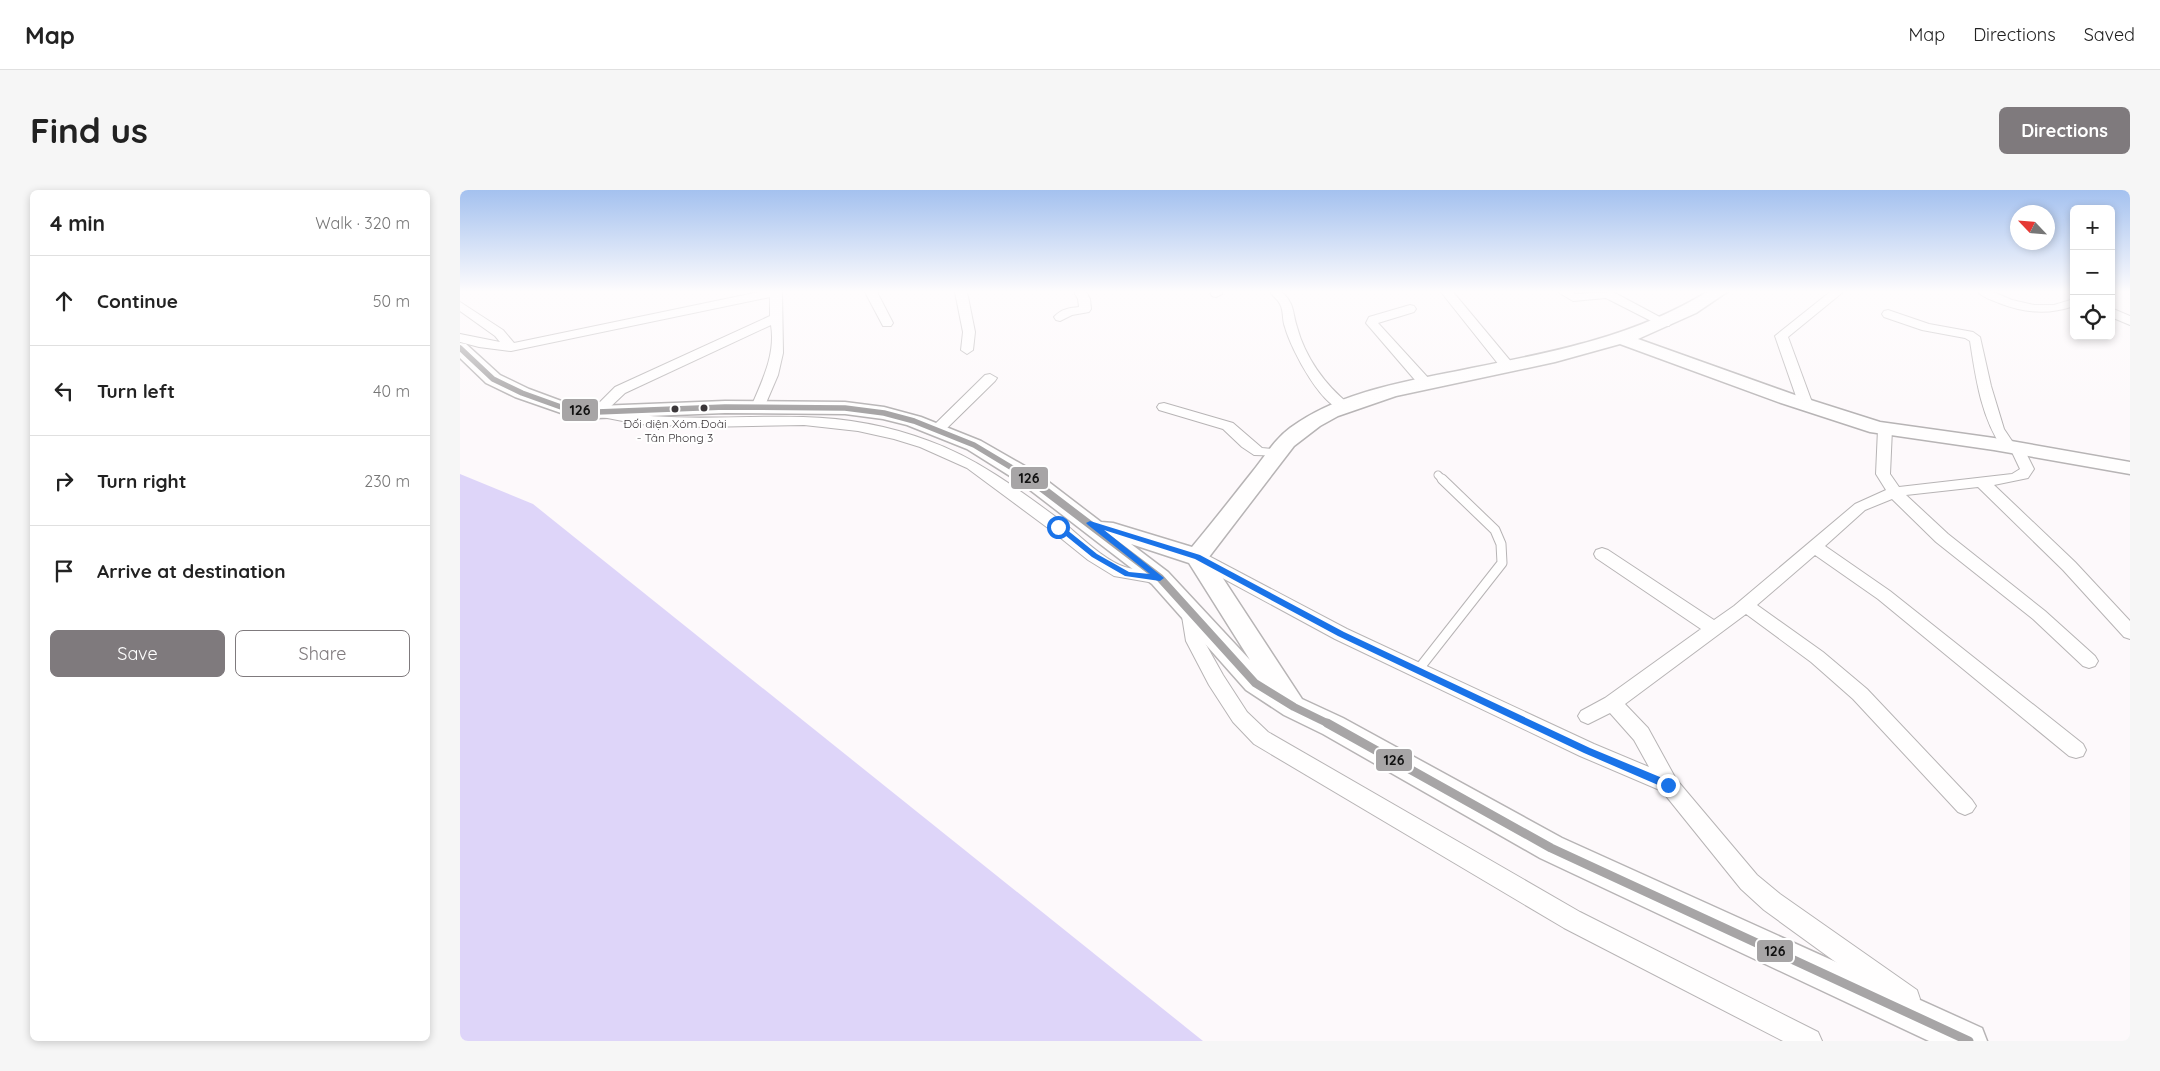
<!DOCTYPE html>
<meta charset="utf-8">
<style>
:root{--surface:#fff;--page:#f6f6f6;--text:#222;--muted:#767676;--line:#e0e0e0;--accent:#7f7a7d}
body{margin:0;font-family:Quicksand,sans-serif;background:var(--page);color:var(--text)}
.controls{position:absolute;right:15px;top:15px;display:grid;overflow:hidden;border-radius:8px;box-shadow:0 2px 8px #0003}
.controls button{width:45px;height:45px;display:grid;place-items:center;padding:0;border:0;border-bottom:1px solid var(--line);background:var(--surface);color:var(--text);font:25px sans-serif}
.compass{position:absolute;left:1550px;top:15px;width:45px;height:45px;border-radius:50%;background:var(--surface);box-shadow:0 2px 8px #0003;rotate:296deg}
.stop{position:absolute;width:15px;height:15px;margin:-11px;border:4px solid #1a73e8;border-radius:50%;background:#fff}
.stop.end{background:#1a73e8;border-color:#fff;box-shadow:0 1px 5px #0008}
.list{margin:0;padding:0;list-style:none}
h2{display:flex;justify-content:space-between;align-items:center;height:65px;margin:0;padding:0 20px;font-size:21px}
h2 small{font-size:16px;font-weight:400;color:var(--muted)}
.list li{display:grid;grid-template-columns:32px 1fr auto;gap:15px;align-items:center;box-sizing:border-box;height:90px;padding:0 20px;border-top:1px solid var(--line)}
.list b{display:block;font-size:19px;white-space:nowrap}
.list em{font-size:16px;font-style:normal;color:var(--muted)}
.actions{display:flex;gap:10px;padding:15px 20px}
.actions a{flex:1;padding:11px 0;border:1px solid var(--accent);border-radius:8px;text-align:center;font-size:18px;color:var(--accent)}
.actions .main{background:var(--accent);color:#fff}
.icon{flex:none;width:28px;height:28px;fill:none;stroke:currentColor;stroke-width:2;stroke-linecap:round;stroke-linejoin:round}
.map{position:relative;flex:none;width:1670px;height:851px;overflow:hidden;border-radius:8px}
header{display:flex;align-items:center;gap:30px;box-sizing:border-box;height:70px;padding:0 25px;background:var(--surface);border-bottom:1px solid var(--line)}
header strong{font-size:24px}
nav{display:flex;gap:28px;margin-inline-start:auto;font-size:18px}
.intro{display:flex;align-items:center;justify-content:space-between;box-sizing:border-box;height:120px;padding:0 30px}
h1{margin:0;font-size:35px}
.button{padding:12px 22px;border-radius:8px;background:var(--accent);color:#fff;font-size:18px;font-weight:700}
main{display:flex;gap:30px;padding:0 30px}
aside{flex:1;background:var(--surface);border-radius:8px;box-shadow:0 2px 8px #0003}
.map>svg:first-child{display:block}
.water{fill:#ded5f9}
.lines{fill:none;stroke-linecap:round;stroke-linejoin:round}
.lane-far1-casing{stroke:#b7b4b5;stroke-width:9}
.lane-casing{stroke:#b7b4b5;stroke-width:11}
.street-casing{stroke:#b7b4b5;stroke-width:2}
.secondary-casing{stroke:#b7b4b5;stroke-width:3}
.lane-far1{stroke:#fffefe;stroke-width:7}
.lane{stroke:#fffefe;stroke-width:9}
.street{fill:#fffefe;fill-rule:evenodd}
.secondary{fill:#fffefe;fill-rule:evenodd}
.bus-1-far2-casing{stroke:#fff;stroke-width:9}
.bus-1-far1-casing{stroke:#fff;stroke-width:11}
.bus-1-casing{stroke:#fff;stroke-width:13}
.bus-1-far2{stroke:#a7a5a6;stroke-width:5.5}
.bus-1-far1{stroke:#a7a5a6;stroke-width:8}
.bus-1{stroke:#a7a5a6;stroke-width:9}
.route{fill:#1a73e8}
.bus-dot{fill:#3b3639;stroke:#fff;stroke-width:2}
.labels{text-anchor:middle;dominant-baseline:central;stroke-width:4;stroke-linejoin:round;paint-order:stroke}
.far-bus-label{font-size:12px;fill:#3b3639;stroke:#fff}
.line-badge{stroke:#fff;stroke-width:2}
.pale-badge-label{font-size:14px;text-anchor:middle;font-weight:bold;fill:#111}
</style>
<header>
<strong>Map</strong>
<nav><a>Map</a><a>Directions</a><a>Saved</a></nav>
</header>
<div class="intro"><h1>Find us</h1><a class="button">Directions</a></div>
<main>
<aside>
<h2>4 min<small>Walk · 320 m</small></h2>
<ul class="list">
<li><svg class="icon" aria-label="ahead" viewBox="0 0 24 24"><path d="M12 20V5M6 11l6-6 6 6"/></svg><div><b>Continue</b></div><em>50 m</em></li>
<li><svg class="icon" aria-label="left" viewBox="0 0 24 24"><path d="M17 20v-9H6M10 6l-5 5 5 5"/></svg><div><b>Turn left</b></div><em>40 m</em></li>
<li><svg class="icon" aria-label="right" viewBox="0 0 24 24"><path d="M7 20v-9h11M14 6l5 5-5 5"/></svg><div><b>Turn right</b></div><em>230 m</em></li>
<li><svg class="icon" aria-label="arrive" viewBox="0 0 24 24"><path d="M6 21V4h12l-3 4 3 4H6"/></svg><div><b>Arrive at destination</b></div></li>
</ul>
<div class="actions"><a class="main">Save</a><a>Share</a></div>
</aside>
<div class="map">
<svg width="1670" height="851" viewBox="0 0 1670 851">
<rect width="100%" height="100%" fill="#fdf9fb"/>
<path class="water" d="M 0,284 L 73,314 L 743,851 L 0,851 Z"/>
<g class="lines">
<defs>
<path id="lane-far1" d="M 978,285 L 983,290"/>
<path id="lane" d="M 958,480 L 1042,373 L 1041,354 L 1035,340 L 982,289"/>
<path id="street" d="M 299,102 L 322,102 L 323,163 L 318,185 L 303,220 L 293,220 L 291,217 C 302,191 316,164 311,135 L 165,203 L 147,220 C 212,233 277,225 343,227 C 385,228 430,236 469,251 C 519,269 562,302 604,333 C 621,347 644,370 665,377 C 678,381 693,380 706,384 L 708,388 L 706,392 L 700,394 L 654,386 L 628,370 L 592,341 L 507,278 L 460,257 L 434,249 L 398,241 L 344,235 L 243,237 L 178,234 L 132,225 L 130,222 L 155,197 L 310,126 L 310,107 L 51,161 L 19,157 L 0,152 L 0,144 L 40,152 L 35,146 L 0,121 L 0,112 L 43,140 L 54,153 Z
M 405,102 L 417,102 L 433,133 L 431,136 L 423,136 Z
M 495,102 L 507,102 L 515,142 L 513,160 L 507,164 L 501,160 L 503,142 Z
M 614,102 L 626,102 L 630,109 L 631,119 L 629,122 L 612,125 L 600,131 L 596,130 L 594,127 C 601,119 609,118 619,117 L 618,109 Z
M 750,102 L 762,102 L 762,104 L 756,107 L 752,106 Z
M 810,102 L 822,102 C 835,115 832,121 837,137 C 845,167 865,195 889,214 L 891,217 L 889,220 C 865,226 830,157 825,137 C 822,130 824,121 820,114 C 818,110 813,106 810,102 Z
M 981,102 L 993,102 L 1053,174 L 1054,177 L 1053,180 L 1043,180 Z
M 1098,102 L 1112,102 L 1115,104 L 1153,102 L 1211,133 L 1209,136 L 1201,136 L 1146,108 L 1113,111 Z
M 1370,102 L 1383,102 L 1328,147 L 1353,215 L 1346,219 L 1339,215 L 1315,146 Z
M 1518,102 L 1533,102 L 1552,110 L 1574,115 L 1594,115 L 1614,109 L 1614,116 C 1588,125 1565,123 1539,113 C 1532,110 1524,108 1518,102 Z
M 950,115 L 954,116 L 956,119 L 954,122 L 918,133 L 971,191 L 973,194 L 971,197 L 961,197 L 906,133 L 909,127 Z
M 1651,118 L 1670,126 L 1670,135 L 1651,127 Z
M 1428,120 L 1469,134 L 1513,142 L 1520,147 L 1531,196 L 1544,239 L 1554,254 L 1562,255 L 1574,279 L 1568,288 L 1534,295 L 1615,372 L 1670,431 L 1670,449 L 1664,447 L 1603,380 L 1518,297 L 1446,305 L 1488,344 L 1585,421 L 1635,466 L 1638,471 L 1635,476 L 1629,478 L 1623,476 L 1573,429 L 1476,352 L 1432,309 L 1405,320 L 1365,356 L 1430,401 L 1623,554 L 1626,560 L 1623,566 L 1616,568 L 1609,566 L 1418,409 L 1355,365 L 1297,415 L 1363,462 L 1407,499 L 1512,610 L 1516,616 L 1512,622 L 1505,625 L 1498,622 L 1393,509 L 1351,472 L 1286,424 L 1165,514 L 1188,538 L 1216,589 L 1297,685 L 1320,704 L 1457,800 L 1460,809 L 1457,818 L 1448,821 L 1439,818 L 1304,720 L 1281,699 L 1202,601 L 1120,566 L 875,449 L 731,371 L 729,367 L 731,363 L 737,361 L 743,363 L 887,439 L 1134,554 L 1189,577 L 1174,550 L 1150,523 L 1128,534 L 1121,531 L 1118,526 L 1121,521 L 1145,508 L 1241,439 L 1136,368 L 1134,364 L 1136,360 L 1142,358 L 1148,360 L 1254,430 L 1274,416 L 1395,314 L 1426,300 L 1416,284 L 1418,239 L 1420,236 L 1425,235 L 1432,239 L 1430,284 L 1439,297 L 1552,284 L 1560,279 L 1551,260 L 1543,259 C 1521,227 1516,189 1510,151 L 1505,148 L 1462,140 L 1424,127 L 1422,124 L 1424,121 Z
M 530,184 L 537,188 L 535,191 L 483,242 L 473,242 L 471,239 L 473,236 L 525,185 Z
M 704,213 L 773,233 L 802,258 L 824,260 L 826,263 L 824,266 L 794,265 L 782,257 L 763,239 L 699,220 L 697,217 L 699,214 Z
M 730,414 L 736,416 L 739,420 L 744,451 L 763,485 L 787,522 L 808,542 L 1120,722 L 1358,842 L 1362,851 L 1323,851 L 1104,738 L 794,554 L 773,532 L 749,495 L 726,451 L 721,420 L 724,416 Z"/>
<path id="secondary" d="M 1247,102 L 1267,102 L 1236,123 L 1178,149 L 1335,205 L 1420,232 L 1534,248 L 1670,272 L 1670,284 L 1534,260 L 1410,242 L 1321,213 L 1160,154 L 1095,172 L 936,206 L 878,226 L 860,236 L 834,256 L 749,367 L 842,509 L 883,528 L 1102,648 L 1522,838 L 1527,851 L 1469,851 L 1080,668 L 863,544 L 824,525 L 786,500 L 692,394 L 561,293 L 507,259 L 447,235 L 423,229 L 385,224 L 265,223 L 137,228 L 101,223 L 55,207 L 26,193 L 0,168 L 0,153 L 6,154 L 40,185 L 69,199 L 104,212 L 137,216 L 265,211 L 385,212 L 424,217 L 461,227 L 521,251 L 577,283 L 641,332 L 653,333 L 732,357 C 753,332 773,306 793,281 C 805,266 815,249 830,238 C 882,200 950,191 1012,178 C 1094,162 1175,146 1247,102 ZM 671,354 L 729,373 L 790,470 L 708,382 Z"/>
</defs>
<use href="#lane-far1" class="lane-far1-casing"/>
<use href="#lane" class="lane-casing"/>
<use href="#street" class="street-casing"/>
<use href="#secondary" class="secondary-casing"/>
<use href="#lane-far1" class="lane-far1"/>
<use href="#lane" class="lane"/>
<use href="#street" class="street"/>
<use href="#secondary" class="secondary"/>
<defs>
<path id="bus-1-far2" d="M 0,158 L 33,189 L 62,203 L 101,217 L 137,222 L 265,217 L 385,218 L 424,223 L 454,231 L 514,255 L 572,290"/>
<path id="bus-1-far1" d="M 570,289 L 700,388 L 795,493 L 834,517 L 869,534"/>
<path id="bus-1" d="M 867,533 L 1091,658 L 1509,851"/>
</defs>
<use href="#bus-1-far2" class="bus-1-far2-casing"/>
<use href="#bus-1-far1" class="bus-1-far1-casing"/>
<use href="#bus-1" class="bus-1-casing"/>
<use href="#bus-1-far2" class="bus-1-far2"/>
<use href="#bus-1-far1" class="bus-1-far1"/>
<use href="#bus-1" class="bus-1"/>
</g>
<linearGradient id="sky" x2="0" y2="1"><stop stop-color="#a4c1ef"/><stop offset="0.46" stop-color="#fefcfd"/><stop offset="1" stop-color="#fefcfd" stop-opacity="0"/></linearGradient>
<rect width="1670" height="221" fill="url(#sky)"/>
<path class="route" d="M 630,331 L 740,365 L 884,442 L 1130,558 L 1212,592 L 1213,595 L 1212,598 L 1205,598 L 1124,563 L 878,446 L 735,369 L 644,340 L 704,388 L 700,391 L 665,386 L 632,367 L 595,337 L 601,335 L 637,364 L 669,382 L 690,384 L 628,335 L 626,333 Z"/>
<g class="bus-dot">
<circle cx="244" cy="218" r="4.5"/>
<circle cx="215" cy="219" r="4.5"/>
</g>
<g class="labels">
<g class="far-bus-label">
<text x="215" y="233">Đối diện Xóm Đoài<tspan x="215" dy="14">- Tân Phong 3</tspan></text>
</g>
</g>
<g class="line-badge">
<rect x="101" y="208" width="38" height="24" rx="5" fill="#a7a5a6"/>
<rect x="550" y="276" width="39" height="24" rx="5" fill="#a7a5a6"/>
<rect x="915" y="558" width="38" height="24" rx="5" fill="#a7a5a6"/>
<rect x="1296" y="749" width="38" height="24" rx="5" fill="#a7a5a6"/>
</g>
<g class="pale-badge-label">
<text x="120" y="225">126</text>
<text x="569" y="293">126</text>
<text x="934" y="575">126</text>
<text x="1315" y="766">126</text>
</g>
</svg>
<div class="controls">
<button>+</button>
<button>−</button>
<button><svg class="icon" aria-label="locate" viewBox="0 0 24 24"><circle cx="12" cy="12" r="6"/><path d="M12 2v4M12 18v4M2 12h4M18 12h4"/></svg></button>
</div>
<svg class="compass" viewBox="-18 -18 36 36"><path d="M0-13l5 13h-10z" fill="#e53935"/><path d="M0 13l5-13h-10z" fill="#767676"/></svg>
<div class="stop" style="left:598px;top:337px"></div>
<div class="stop end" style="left:1208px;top:595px"></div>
</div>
</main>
